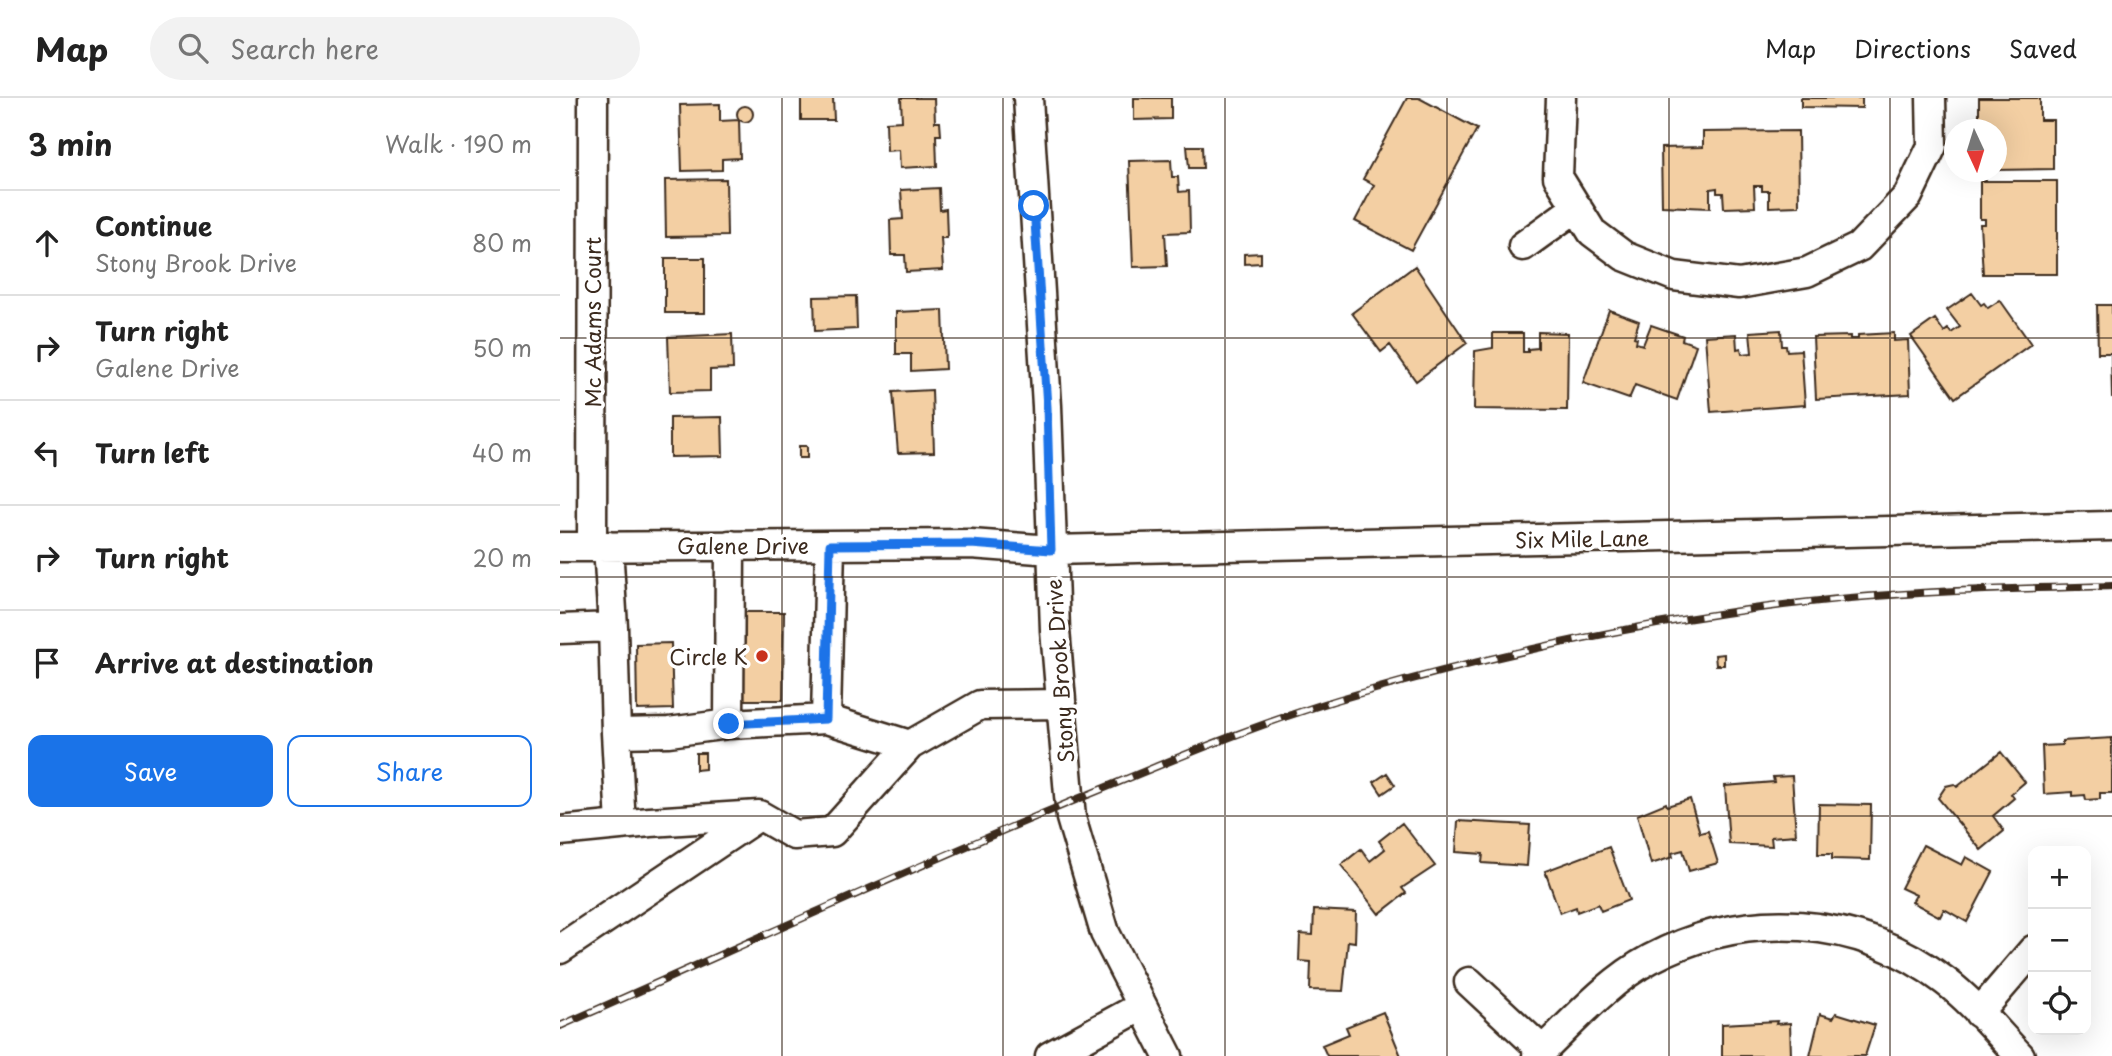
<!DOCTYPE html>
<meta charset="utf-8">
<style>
:root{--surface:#fff;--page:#f2f2f2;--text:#222;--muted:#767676;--line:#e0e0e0;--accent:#1a73e8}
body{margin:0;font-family:"Playpen Sans",sans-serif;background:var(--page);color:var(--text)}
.controls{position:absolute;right:21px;bottom:21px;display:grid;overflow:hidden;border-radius:14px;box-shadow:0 7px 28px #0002}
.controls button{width:63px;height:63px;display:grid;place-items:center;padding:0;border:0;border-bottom:2px solid var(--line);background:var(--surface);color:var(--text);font:35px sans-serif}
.compass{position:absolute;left:1384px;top:21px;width:63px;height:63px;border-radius:50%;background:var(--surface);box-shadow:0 7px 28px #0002;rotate:176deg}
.stop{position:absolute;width:21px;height:21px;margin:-16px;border:5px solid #1a73e8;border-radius:50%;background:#fff}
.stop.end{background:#1a73e8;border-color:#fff;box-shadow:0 2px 7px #0008}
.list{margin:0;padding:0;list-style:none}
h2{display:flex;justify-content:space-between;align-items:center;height:91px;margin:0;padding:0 28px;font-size:30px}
h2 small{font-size:23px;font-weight:400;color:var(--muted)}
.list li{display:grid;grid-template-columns:46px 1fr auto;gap:21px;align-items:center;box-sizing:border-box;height:105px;padding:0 28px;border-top:2px solid var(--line)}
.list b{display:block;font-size:26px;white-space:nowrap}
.list p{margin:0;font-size:23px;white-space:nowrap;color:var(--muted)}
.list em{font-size:23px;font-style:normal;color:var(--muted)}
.actions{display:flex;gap:14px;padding:21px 28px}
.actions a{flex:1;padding:16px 0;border:2px solid var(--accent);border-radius:14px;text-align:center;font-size:24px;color:var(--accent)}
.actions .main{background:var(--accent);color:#fff}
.icon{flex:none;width:38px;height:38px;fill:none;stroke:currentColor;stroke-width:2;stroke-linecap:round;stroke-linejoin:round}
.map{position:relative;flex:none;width:1552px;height:958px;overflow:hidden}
header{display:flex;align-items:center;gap:42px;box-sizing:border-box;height:98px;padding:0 35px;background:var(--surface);border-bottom:2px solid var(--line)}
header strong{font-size:33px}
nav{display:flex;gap:38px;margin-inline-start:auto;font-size:24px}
.search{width:490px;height:63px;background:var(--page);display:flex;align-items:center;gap:18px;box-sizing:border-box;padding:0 24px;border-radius:38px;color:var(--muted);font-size:26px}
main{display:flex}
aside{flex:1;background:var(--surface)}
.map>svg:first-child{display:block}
.building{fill:#f3cfa3;stroke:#3b2a1e;stroke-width:2}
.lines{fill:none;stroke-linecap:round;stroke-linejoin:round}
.minor-casing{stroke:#3b2a1e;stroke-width:33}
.minor{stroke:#fff;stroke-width:28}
.rail-casing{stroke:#3b2a1e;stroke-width:8}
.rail{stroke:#fff;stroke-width:5;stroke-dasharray:16;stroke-linecap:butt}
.route{stroke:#1a73e8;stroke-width:9}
.grid{fill:none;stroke:#3b2a1e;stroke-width:2;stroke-opacity:0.55}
.poi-dot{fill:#c8321e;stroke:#fff;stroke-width:2.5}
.labels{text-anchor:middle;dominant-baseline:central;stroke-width:7;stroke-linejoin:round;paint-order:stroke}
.street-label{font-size:21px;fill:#3b2a1e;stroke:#fff}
.poi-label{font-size:21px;fill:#3b2a1e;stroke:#fff;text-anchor:end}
</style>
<header>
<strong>Map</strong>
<div class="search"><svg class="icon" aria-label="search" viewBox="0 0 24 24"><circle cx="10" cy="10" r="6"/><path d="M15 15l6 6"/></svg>Search here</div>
<nav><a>Map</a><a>Directions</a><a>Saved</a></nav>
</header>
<main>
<aside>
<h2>3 min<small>Walk · 190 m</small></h2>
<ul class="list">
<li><svg class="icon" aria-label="ahead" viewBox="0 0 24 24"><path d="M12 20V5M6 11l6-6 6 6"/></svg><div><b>Continue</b><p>Stony Brook Drive</p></div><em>80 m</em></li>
<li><svg class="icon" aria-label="right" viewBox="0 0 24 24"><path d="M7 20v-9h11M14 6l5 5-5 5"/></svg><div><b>Turn right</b><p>Galene Drive</p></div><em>50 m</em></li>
<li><svg class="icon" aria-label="left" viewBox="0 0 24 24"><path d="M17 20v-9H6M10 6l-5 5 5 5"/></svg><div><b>Turn left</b></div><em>40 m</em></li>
<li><svg class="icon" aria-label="right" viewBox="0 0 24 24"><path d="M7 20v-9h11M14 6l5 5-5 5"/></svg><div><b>Turn right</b></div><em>20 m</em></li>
<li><svg class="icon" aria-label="arrive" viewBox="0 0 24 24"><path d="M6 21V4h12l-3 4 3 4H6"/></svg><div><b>Arrive at destination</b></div></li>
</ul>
<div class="actions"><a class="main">Save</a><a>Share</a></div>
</aside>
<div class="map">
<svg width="1552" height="958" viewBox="0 0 1552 958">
<rect width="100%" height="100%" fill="#fff"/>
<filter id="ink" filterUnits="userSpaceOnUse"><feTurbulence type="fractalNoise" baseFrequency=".0143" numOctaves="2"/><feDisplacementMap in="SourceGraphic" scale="14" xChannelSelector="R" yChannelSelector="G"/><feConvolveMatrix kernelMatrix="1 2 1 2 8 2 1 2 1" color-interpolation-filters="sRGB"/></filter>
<g filter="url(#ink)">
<path class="building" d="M 241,0 L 273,0 L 274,22 L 241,22 Z
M 341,0 L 374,0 L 375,24 L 380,24 L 381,37 L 376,37 L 377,68 L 340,70 L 339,52 L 327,53 L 326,24 L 342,23 Z
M 574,0 L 611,0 L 611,21 L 574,22 Z
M 847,0 L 859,0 L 917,31 L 851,152 L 795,123 L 814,87 L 803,81 Z
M 1241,0 L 1302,0 L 1302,10 L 1241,9 Z
M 1419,0 L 1480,0 L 1480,22 L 1493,22 L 1493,71 L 1436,72 L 1436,32 L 1422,32 L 1419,27 Z
M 160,6 L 160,23 L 179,22 L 180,60 L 162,61 L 162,72 L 122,73 L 120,7 Z
M177 16a8 8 0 1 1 16 0a8 8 0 1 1-16 0Z
M 1238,33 L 1239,108 L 1209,109 L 1209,93 L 1202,93 L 1202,88 L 1194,88 L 1195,109 L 1164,110 L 1163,95 L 1157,95 L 1157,90 L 1150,91 L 1150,110 L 1102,108 L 1101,50 L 1143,49 L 1143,34 Z
M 627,48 L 642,48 L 643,70 L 629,70 Z
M 611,62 L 612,79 L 618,79 L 619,94 L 629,93 L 630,134 L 605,135 L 607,168 L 573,169 L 569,63 Z
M 166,81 L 167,138 L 106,139 L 105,82 Z
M 1420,83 L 1497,83 L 1497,176 L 1423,176 L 1420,126 L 1425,126 L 1425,121 L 1420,121 Z
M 379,90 L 380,112 L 386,111 L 387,140 L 381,140 L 383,172 L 346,174 L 345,157 L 331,157 L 330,122 L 343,121 L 341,92 Z
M 701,155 L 701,165 L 684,166 L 684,156 Z
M 105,160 L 145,160 L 145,215 L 105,215 Z
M 855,168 L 907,245 L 856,283 L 830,247 L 821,254 L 792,215 Z
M 1412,195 L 1421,207 L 1424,205 L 1428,210 L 1440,202 L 1471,246 L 1395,300 L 1351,238 L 1375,221 L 1384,234 L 1388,231 L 1391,235 L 1400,229 L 1387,212 Z
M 296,198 L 297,231 L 255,233 L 254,199 Z
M 1537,207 L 1552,207 L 1552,300 L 1551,255 L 1538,255 Z
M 383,212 L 385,271 L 351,273 L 351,256 L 336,256 L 336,214 Z
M 1049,212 L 1079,223 L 1074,239 L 1077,240 L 1076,245 L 1083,247 L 1091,227 L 1123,238 L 1122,242 L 1136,247 L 1117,302 L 1075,287 L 1069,301 L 1023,285 Z
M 1221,232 L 1222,248 L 1226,248 L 1227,253 L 1241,252 L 1245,307 L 1151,314 L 1145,238 L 1176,236 L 1177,251 L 1181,250 L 1182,256 L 1192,255 L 1190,234 Z
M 978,234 L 1008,235 L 1007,312 L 914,311 L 915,253 L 933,250 L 933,235 L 963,235 L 963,254 L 968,254 L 968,251 L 978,250 Z
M 1334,235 L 1334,243 L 1348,242 L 1350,296 L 1256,301 L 1253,239 L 1290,238 L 1290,241 L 1298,241 L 1298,237 Z
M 172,236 L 173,271 L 150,272 L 150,293 L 110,294 L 108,239 Z
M 372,292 L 374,354 L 338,355 L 333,294 Z
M 162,319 L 163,358 L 110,359 L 110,320 Z
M 239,348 L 247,348 L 247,360 L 239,360 Z
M 181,514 L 224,514 L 223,602 L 181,602 Z
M 111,545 L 113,611 L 77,612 L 76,546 Z
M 1164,556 L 1164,567 L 1156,567 L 1155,557 Z
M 1552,640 L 1552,695 L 1540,695 L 1540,701 L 1526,702 L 1525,697 L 1513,698 L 1513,694 L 1484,696 L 1482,648 L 1502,647 L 1502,643 Z
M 1441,654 L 1465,684 L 1451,696 L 1454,700 L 1433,718 L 1444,733 L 1421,752 L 1378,700 L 1386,688 L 1394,686 L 1397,689 Z
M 136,655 L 145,655 L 145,671 L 136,672 Z
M 827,675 L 835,687 L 822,696 L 814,684 Z
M 1232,678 L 1236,737 L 1211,739 L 1212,748 L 1169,746 L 1165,688 L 1214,684 L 1213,679 Z
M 1130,701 L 1140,735 L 1148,733 L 1158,765 L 1129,773 L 1123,752 L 1112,755 L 1113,759 L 1091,766 L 1077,717 L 1106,705 L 1107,708 Z
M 1259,706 L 1311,707 L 1310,762 L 1272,761 L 1272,756 L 1258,756 Z
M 898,723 L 970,727 L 967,768 L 922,765 L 923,756 L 896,754 Z
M 842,725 L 875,768 L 842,790 L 846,795 L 819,816 L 781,767 L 801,751 L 810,763 L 825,751 L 819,743 Z
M 1363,747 L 1402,767 L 1406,759 L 1433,774 L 1407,824 L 1384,811 L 1380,819 L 1352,804 L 1356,797 L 1341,790 Z
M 1049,749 L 1069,802 L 1041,813 L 1038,806 L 1017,814 L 1016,809 L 1000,815 L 985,773 Z
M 754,812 L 796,814 L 795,844 L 788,843 L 783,893 L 750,892 L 751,864 L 739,863 L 740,836 L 753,837 Z
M 823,914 L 841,958 L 767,958 L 762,947 L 789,936 L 786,929 Z
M 1276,915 L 1315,927 L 1305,958 L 1250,958 L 1260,916 L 1273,920 Z
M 1217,923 L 1216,926 L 1230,925 L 1231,958 L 1162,958 L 1162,926 Z"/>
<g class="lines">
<defs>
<path id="minor" d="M 468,0 L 487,308 L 495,532 L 511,720 L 545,835 L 608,958
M 1001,0 L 998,79 L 1032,134 L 1064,158 L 1114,178 L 1179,186 L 1247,174 L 1299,149 L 1348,98 L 1372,48 L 1371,0
M 963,148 L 1017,109
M 170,447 L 169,626 L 266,621 L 270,447
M 0,449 L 411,446 L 491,452 L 1552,428
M 32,449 L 33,0
M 53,529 L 56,635 L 109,634 L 169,626
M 0,531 L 53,529 L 48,448
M 266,621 L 350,647
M 56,635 L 61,727
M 0,733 L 90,724 L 199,717 L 234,737 L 272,734 L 350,647 L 420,607 L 500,606
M 0,851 L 197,719
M 909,884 L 983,953
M 1419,915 L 1473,852
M 490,958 L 582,908
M 977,958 C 1012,925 1047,884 1090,861 C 1185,810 1299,817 1385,883 C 1413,904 1436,933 1460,958"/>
</defs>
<use href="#minor" class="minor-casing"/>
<use href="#minor" class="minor"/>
<defs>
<path id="rail" d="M 0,928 C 175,851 348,771 525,698 C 615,661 707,621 801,595 C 945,554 1092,522 1241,505 C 1345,493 1448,491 1552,488"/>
</defs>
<use href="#rail" class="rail-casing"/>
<use href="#rail" class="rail"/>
</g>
</g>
<g class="lines" filter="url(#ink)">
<path class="route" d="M 169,626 L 266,621 L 270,447 L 411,446 L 491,452 L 487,309 L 474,108"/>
</g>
<path class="grid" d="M 222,0 L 222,958M 443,0 L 443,958M 665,0 L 665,958M 887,0 L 887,958M 1109,0 L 1109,958M 1330,0 L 1330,958M 0,240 L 1552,240M 0,479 L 1552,479M 0,718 L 1552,718"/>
<circle class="poi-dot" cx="202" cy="558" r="7"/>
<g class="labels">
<g class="street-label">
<text transform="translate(32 224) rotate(-90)">Mc Adams Court</text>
<text transform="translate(1022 440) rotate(-1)">Six Mile Lane</text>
<text x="183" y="447">Galene Drive</text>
<text transform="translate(499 573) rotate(-94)">Stony Brook Drive</text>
</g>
<g class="poi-label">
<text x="188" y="558">Circle K</text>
</g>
</g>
</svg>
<div class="controls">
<button>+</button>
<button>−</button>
<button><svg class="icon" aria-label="locate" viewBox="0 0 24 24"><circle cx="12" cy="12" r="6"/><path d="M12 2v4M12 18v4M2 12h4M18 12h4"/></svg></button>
</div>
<svg class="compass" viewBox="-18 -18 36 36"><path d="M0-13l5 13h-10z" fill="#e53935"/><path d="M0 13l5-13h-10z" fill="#767676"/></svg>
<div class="stop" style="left:474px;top:108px"></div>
<div class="stop end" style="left:169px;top:626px"></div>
</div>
</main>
